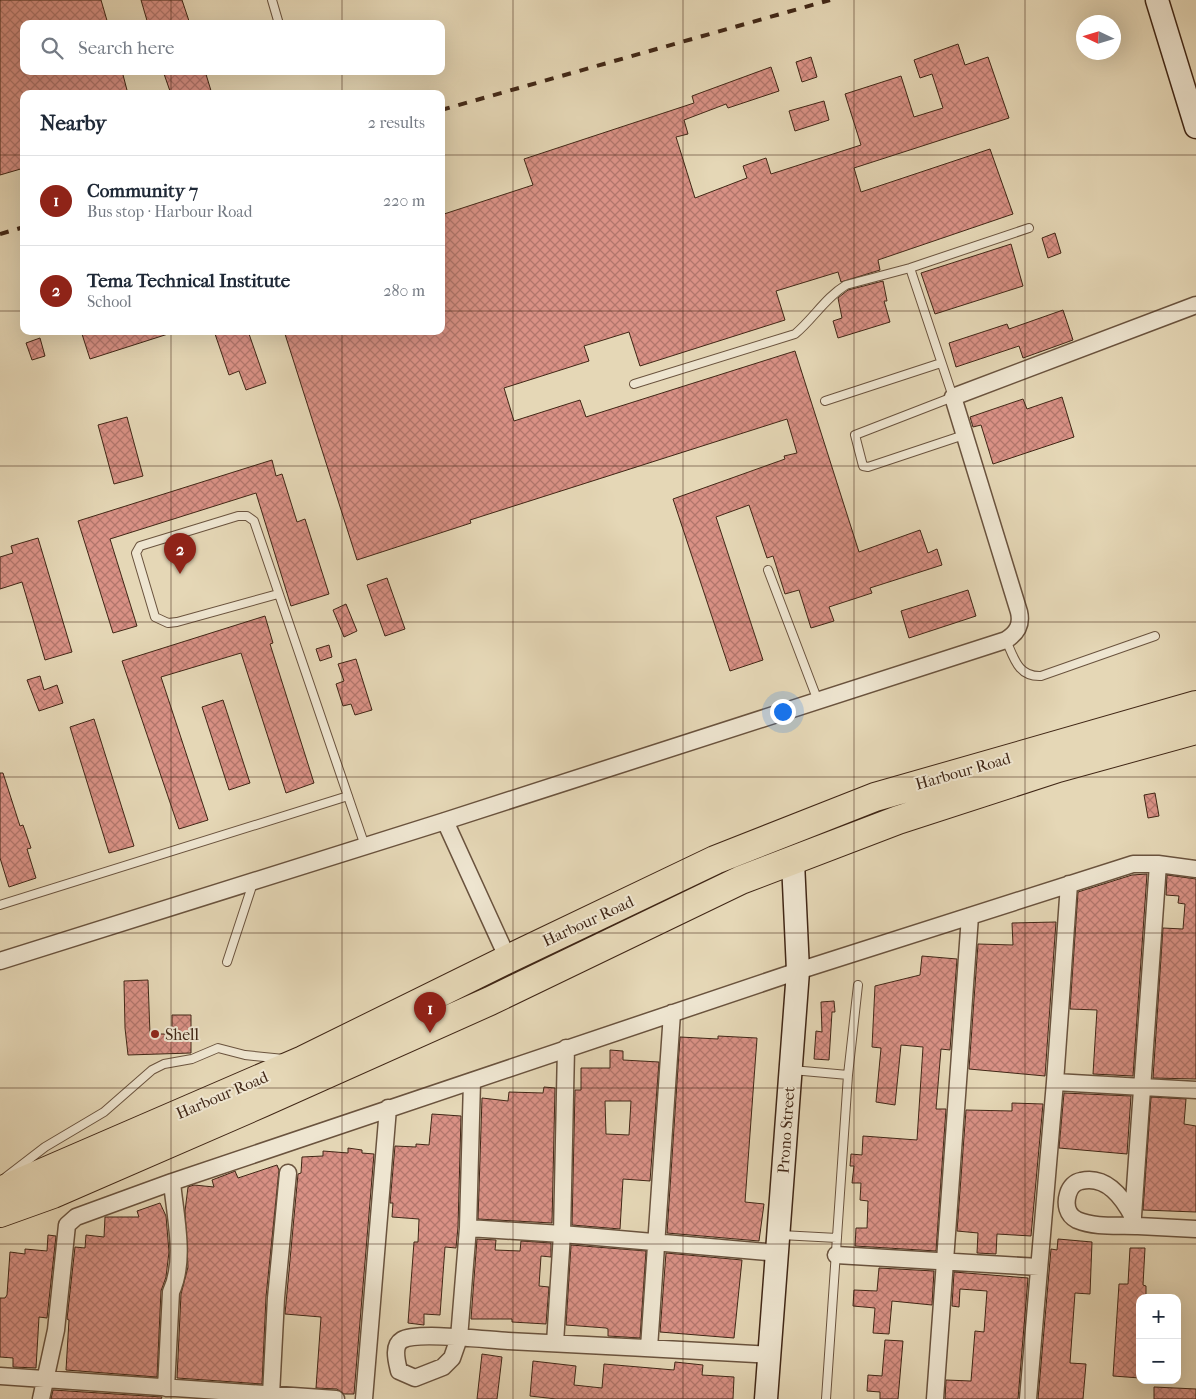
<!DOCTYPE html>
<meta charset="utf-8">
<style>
:root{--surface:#fff;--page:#f2f2f3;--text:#1f2937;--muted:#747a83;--line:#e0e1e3;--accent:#8f2418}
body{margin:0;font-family:"IM FELL French Canon",serif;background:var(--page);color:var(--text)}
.controls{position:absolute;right:15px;bottom:15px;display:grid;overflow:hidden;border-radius:10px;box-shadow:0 5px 20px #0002}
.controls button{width:45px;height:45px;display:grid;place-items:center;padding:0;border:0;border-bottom:1px solid var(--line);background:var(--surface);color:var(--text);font:25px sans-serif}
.compass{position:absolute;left:1076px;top:15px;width:45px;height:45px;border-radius:50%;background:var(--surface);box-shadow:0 5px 20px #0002;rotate:274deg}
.you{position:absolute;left:782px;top:711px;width:18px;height:18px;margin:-12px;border:4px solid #fff;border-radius:50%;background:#1a73e8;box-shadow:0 0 0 8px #1a73e833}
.badge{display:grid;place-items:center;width:32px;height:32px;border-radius:50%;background:var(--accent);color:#fff;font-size:16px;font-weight:700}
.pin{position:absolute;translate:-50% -41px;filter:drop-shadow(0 1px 2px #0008)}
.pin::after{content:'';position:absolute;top:26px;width:18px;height:15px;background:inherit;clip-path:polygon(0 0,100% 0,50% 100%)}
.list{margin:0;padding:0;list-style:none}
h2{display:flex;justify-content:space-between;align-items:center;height:65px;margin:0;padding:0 20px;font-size:21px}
h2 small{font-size:16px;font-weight:400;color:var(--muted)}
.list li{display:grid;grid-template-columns:32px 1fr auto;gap:15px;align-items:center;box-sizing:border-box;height:90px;padding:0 20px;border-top:1px solid var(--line)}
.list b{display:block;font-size:19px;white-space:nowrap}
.list p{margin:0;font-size:16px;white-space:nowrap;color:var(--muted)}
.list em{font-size:16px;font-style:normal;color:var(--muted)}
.icon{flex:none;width:28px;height:28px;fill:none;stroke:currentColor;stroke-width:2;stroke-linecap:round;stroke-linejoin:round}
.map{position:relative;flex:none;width:1196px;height:1399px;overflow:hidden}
.search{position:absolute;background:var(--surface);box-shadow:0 5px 20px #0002;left:20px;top:20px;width:425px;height:55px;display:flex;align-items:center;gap:12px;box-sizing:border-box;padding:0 18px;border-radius:10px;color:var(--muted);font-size:19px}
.panel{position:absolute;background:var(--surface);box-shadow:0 5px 20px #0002;left:20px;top:90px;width:425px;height:245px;border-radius:10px}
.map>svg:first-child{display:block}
.building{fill:url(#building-cross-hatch);stroke:#412716;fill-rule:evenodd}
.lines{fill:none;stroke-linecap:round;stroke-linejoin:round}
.lane-casing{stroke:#6a533e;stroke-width:10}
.street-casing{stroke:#6a533e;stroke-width:19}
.secondary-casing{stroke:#412716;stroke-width:25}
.highway-casing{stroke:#412716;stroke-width:30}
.lane{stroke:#eee5d0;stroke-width:8}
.street{stroke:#eee5d0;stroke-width:16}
.secondary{stroke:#eee5d0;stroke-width:22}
.highway{stroke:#e5d7b6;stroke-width:28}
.rail{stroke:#412716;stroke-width:4;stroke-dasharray:9 9;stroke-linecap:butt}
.grid{fill:none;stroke:#412716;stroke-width:1;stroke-opacity:0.55}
.poi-dot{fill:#8f2418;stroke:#eee5d0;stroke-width:2}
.labels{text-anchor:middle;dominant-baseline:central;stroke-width:4;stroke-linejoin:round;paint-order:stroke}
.street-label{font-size:16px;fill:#412716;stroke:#eee5d0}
.poi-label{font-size:16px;fill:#412716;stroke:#eee5d0;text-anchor:start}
</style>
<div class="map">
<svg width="1196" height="1399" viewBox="0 0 1196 1399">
<defs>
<pattern id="building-cross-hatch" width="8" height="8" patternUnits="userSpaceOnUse" patternTransform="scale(1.25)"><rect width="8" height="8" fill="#d99185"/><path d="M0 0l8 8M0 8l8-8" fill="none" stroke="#b2766c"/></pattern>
</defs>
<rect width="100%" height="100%" fill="#e5d7b6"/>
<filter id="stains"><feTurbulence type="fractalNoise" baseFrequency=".004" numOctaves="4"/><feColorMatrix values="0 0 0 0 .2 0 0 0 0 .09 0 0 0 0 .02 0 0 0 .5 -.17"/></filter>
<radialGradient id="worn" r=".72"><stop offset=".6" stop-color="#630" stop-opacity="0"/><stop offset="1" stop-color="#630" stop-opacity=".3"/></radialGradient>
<path class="building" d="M 0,0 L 101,0 L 108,24 L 24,24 L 24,71 L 122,71 L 128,94 L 24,94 L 24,168 L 0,175 Z
M 141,0 L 182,0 L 190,24 L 148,24 Z
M 958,44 L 965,65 L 988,57 L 1009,118 L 854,168 L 861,192 L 990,149 L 1013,214 L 878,260 L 880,270 L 841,282 L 838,272 L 776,291 L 785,320 L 640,366 L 629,332 L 584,346 L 589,361 L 504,388 L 514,421 L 580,400 L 586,417 L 795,351 L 859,552 L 920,530 L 928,553 L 937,549 L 942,565 L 870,588 L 872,593 L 829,607 L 834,621 L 811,628 L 799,590 L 785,594 L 773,556 L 767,558 L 749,505 L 716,517 L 763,660 L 730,671 L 673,499 L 785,459 L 784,456 L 797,453 L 787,419 L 470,520 L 471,523 L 357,560 L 284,331 L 441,331 L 441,215 L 533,185 L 524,159 L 694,103 L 692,96 L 771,67 L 779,91 L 728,108 L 726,104 L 684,120 L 688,134 L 676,137 L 695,198 L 747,178 L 743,166 L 766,158 L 771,174 L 861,145 L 845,94 L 901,76 L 914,117 L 943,108 L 932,74 L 920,78 L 914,60 Z
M 811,57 L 817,77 L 802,82 L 796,62 Z
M 163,71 L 205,71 L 212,94 L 171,94 Z
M 824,101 L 829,120 L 795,131 L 789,111 Z
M 1055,233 L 1061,253 L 1048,258 L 1042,238 Z
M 1011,244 L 1023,286 L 935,314 L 921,273 Z
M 883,281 L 887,301 L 884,301 L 890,322 L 838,338 L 833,321 L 842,318 L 838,298 L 848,290 Z
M 1063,310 L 1073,340 L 1023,358 L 1019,346 L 956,367 L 949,343 L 1007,324 L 1009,329 Z
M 81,331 L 168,331 L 168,334 L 90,359 Z
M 214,331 L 248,331 L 266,383 L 246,390 L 239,371 L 229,375 Z
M 40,338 L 45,356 L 32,360 L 26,343 Z
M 1062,397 L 1074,437 L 993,464 L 981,425 L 973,427 L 970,417 L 1023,399 L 1027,409 Z
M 127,417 L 143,476 L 114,484 L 98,425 Z
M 272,460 L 276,476 L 282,474 L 297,522 L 305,519 L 329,594 L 291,606 L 256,493 L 110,539 L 137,626 L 113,633 L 78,521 Z
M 38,538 L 72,652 L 45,660 L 22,582 L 0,589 L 0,557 L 13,553 L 11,546 Z
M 387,578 L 405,629 L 385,636 L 367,585 Z
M 968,590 L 976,616 L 909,638 L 901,611 Z
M 346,604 L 357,631 L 344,637 L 333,610 Z
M 265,616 L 273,643 L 270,644 L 314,783 L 286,793 L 241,653 L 161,677 L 208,820 L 179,829 L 122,661 Z
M 329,645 L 332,657 L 320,661 L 316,649 Z
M 356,659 L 372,710 L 355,715 L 351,704 L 343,706 L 336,684 L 344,681 L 338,664 Z
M 40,676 L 44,690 L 57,685 L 63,703 L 39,711 L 27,680 Z
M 223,700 L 250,783 L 229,790 L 202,707 Z
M 94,719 L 134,846 L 109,853 L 70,727 Z
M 0,773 L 3,773 L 20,826 L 23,825 L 31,848 L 27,849 L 36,878 L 9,887 L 0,858 Z
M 1155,793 L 1159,816 L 1148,818 L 1144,795 Z
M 1147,874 L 1133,1076 L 1093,1074 L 1097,1010 L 1070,1009 L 1078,892 L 1132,875 Z
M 1167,875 L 1196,879 L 1196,1079 L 1153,1078 L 1163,928 L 1183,929 L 1185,904 L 1178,903 L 1179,896 L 1166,895 Z
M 1056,922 L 1045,1076 L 969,1069 L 978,944 L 1013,945 L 1012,923 Z
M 922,956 L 957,959 L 950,1050 L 941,1049 L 936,1109 L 946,1109 L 936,1251 L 855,1246 L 856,1228 L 867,1228 L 868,1201 L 860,1200 L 861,1183 L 852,1183 L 854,1166 L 850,1166 L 851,1154 L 862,1155 L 863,1136 L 917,1140 L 923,1047 L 901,1045 L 895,1105 L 876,1102 L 881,1048 L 872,1047 L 875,986 L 920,975 Z
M 148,980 L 150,1034 L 172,1034 L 172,1015 L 191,1015 L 191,1053 L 128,1055 L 125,1028 L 124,981 Z
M 834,1001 L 835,1012 L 832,1012 L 829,1060 L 814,1059 L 816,1031 L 822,1032 L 821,1002 Z
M 718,1036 L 757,1038 L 745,1202 L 764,1204 L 759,1241 L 667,1233 L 680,1037 L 718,1039 Z
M 610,1050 L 623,1051 L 623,1060 L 659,1062 L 650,1181 L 623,1179 L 620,1229 L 572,1225 L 575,1090 L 581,1090 L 581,1068 L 610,1068 ZM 605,1101 L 631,1101 L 629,1135 L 606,1134 Z
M 544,1087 L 555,1088 L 552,1223 L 478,1219 L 482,1098 L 508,1101 L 509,1092 L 543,1093 Z
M 1064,1093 L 1131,1096 L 1127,1154 L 1059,1148 Z
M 1151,1097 L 1186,1099 L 1184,1124 L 1196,1126 L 1196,1212 L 1143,1210 Z
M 1012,1103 L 1043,1104 L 1031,1236 L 997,1234 L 996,1254 L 977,1253 L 978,1233 L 957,1231 L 966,1110 L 1012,1111 Z
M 432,1114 L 461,1116 L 458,1227 L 456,1248 L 445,1247 L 440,1315 L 424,1314 L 424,1325 L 408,1323 L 414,1242 L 418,1242 L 419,1219 L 392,1217 L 393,1203 L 390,1203 L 395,1146 L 416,1147 L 416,1144 L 429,1145 Z
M 348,1148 L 362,1150 L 362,1153 L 374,1154 L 354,1394 L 344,1394 L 337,1389 L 316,1388 L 321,1317 L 285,1314 L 298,1174 L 301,1173 L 302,1157 L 323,1156 L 323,1151 L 348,1153 Z
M 277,1165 L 279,1170 L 266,1297 L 262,1384 L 177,1378 L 181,1294 L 188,1267 L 185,1211 L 188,1187 L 194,1185 L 214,1187 L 212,1180 L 233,1172 L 235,1171 L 238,1178 Z
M 160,1203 L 166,1216 L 169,1252 L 166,1277 L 161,1291 L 157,1377 L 66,1370 L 69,1320 L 67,1319 L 75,1247 L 85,1248 L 86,1235 L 104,1237 L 105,1217 L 139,1217 L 137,1211 Z
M 48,1235 L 56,1236 L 47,1318 L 39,1317 L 36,1368 L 13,1367 L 13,1358 L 0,1357 L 0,1298 L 5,1298 L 7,1295 L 10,1252 L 25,1254 L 25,1249 L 47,1251 Z
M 477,1239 L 496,1240 L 495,1250 L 520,1251 L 521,1241 L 551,1243 L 551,1257 L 541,1256 L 539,1286 L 549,1287 L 546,1324 L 512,1322 L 512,1319 L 471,1319 Z
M 1058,1239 L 1092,1242 L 1090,1294 L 1075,1293 L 1070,1363 L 1086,1364 L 1083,1399 L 1038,1399 L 1051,1249 L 1057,1250 Z
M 571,1245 L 646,1251 L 640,1338 L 608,1336 L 608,1329 L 606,1328 L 566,1325 Z
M 1130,1248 L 1145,1248 L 1143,1285 L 1146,1286 L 1146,1298 L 1140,1298 L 1140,1378 L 1113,1376 L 1119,1284 L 1128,1284 Z
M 666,1253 L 742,1260 L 734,1338 L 660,1332 Z
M 879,1268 L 934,1271 L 932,1305 L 892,1301 L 889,1334 L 873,1333 L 875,1308 L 853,1306 L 854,1290 L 877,1291 Z
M 954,1272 L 1028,1278 L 1018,1399 L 945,1399 L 946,1380 L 971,1381 L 975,1331 L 984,1332 L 987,1291 L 960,1289 L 959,1307 L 952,1306 Z
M 885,1340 L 903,1341 L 898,1399 L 880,1399 L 880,1392 L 867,1391 L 868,1375 L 882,1376 Z
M 482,1354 L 502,1357 L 497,1399 L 477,1399 Z
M 533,1361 L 576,1366 L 574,1385 L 602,1388 L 604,1364 L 674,1370 L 675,1362 L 703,1365 L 702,1375 L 734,1377 L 733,1399 L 556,1399 L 530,1396 Z
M 1154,1387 L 1196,1389 L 1196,1399 L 1154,1399 Z
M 53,1390 L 162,1397 L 161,1399 L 51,1399 Z"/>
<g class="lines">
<defs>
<path id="lane" d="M 272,0 L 279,24
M 910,268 L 953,397 L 855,435 L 863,466 L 868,467 L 964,435
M 634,384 L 795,334 C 813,319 826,297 846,285 L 910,268 L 1029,228
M 825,401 L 941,363
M 768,570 L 818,701
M 278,594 L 177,622 L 168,623 L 155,617 L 136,553 L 140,546 L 238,516 L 247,516 L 254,521 L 365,846
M 1006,640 C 1014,658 1018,677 1041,676 L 1155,636
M 0,905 L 348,796
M 227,962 L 253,883
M 792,1070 L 848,1075 L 858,985
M 6,1177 L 45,1147 L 104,1112 L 152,1070 L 164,1064 L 192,1059 L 218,1048 L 245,1055 L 284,1059
M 781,1235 L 837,1238
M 826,1399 L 848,1075"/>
<path id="street" d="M 445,821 L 508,959
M 0,961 L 445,821 L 1006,640 C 1017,633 1022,625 1019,612 L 953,397 L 1196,305
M 472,1081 L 468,1228 L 459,1338 L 452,1358 L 443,1367 L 415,1378 L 399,1371 C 397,1362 392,1346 402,1340 C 417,1331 488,1340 508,1341 C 596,1345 683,1350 771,1355
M 1055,1082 L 1196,1090
M 1133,1216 L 1158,864
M 1133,1217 C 1123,1198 1107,1175 1081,1181 C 1075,1182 1070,1187 1068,1194 C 1065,1204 1067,1215 1077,1220 C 1096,1228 1118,1225 1138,1226 C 1157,1227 1177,1228 1196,1229
M 468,1228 L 562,1234 L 778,1253
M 836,1255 L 1039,1267
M 555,1343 L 562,1234 L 566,1048
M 649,1348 L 672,1013
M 0,1376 L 336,1399
M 166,1388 L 171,1292 C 186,1260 175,1216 172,1182 L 798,971 L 1133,864 L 1158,864 L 1196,869
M 271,1395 L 276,1298 L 288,1173
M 41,1399 L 56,1330 L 67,1225 L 76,1217 L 172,1182
M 364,1399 L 388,1108
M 935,1399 L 970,916
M 1028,1399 L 1055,1082 L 1069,884"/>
<path id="secondary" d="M 1157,0 L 1196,127
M 766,1399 L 798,971 L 793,862"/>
<path id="highway" d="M 0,1191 L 303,1060 L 508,959 L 715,860 L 875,797 L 1196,705
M 0,1213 L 53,1194 L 262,1103 L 490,1001 L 741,880 L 898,820 L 1058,768 L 1196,730"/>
</defs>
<use href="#lane" class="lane-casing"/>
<use href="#street" class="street-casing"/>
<use href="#secondary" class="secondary-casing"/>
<use href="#highway" class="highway-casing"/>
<use href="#lane" class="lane"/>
<use href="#street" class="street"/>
<use href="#secondary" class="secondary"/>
<use href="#highway" class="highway"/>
<path class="rail" d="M 441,110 L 830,0
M 0,234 L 24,227"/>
</g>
<path class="grid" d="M 171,0 L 171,24M 342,0 L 342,24M 513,0 L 513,1399M 683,0 L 683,1399M 854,0 L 854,1399M 1025,0 L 1025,1399M 171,71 L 171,94M 342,71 L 342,94M 0,155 L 24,155M 441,155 L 1196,155M 0,311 L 24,311M 441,311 L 1196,311M 171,331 L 171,1399M 342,331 L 342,1399M 0,466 L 1196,466M 0,622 L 1196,622M 0,777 L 1196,777M 0,933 L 1196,933M 0,1088 L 1196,1088M 0,1244 L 1196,1244"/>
<circle class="poi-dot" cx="155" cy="1034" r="5"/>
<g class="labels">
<g class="street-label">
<text transform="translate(963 771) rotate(-16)">Harbour Road</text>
<text transform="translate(588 921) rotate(-25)">Harbour Road</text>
<text transform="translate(222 1095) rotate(-23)">Harbour Road</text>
<text transform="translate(786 1130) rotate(-86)">Prono Street</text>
</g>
<g class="poi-label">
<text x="165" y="1034">Shell</text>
</g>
</g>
<rect width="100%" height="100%" filter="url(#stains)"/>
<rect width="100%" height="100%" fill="url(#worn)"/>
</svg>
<div class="controls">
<button>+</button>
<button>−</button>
</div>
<svg class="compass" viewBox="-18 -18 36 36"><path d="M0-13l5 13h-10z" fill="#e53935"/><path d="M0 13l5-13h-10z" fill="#747a83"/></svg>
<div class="you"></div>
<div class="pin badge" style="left:430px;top:1033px">1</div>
<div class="pin badge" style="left:180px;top:574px">2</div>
<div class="search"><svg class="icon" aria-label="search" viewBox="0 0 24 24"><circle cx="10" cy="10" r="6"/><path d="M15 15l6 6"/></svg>Search here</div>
<section class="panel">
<h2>Nearby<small>2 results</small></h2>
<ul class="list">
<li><span class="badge">1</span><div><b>Community 7</b><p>Bus stop · Harbour Road</p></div><em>220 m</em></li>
<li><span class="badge">2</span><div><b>Tema Technical Institute</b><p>School</p></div><em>280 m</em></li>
</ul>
</section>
</div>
